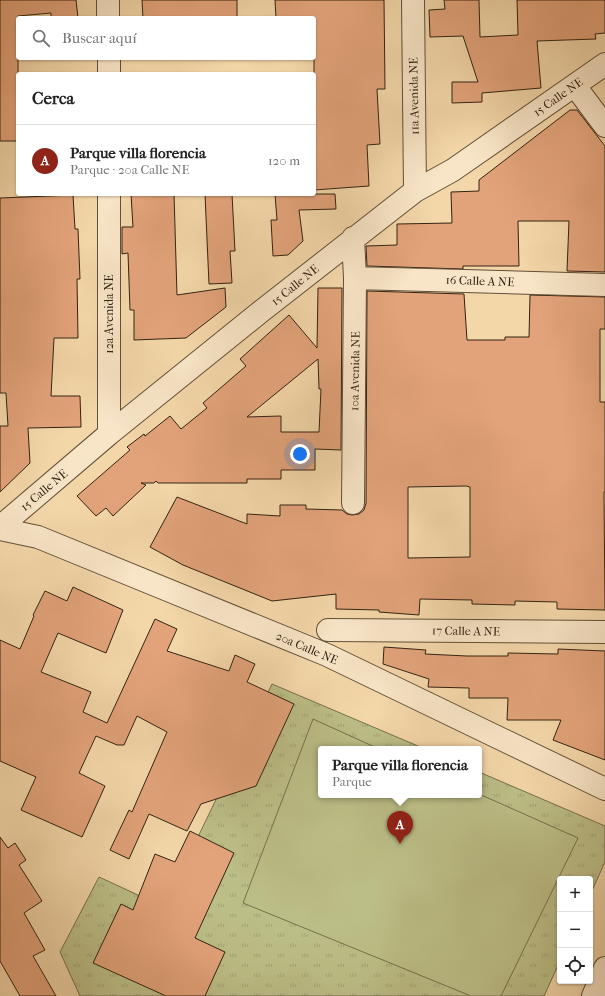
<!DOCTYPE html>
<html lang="es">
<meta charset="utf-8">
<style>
:root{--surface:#fff;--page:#f2f2f2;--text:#222;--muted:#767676;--line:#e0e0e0;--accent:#8f2418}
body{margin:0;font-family:"IM FELL French Canon",serif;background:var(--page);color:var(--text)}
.controls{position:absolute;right:12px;bottom:12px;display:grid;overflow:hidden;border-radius:4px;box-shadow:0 1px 3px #0004}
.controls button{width:36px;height:36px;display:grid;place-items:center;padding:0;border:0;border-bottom:1px solid var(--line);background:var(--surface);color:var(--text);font:20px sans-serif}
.you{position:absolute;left:300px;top:454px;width:14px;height:14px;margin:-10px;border:3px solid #fff;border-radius:50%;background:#1a73e8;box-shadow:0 0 0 6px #1a73e833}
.badge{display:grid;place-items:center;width:26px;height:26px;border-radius:50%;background:var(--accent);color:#fff;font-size:13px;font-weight:700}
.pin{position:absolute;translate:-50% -33px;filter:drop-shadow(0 1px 2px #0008)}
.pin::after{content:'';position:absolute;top:21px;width:14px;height:12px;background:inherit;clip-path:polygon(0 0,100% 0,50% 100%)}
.popup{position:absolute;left:318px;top:746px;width:164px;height:52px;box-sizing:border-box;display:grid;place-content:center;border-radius:4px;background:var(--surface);filter:drop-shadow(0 1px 3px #0005);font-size:13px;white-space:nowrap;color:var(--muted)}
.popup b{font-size:15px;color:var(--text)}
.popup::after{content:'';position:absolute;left:50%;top:100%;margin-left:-8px;border:8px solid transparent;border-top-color:var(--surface)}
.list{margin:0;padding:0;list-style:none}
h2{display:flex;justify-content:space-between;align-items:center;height:52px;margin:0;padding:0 16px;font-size:17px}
h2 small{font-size:13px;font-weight:400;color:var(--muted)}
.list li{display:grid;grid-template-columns:26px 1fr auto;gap:12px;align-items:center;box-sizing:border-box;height:72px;padding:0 16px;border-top:1px solid var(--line)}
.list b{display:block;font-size:15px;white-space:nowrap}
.list p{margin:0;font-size:13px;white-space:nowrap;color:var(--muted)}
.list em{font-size:13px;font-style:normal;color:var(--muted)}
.icon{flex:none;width:22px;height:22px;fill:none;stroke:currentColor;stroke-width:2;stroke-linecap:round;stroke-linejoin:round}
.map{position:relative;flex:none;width:605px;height:996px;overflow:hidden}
.search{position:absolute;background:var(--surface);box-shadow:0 1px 3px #0004;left:16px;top:16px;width:300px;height:44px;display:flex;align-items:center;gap:10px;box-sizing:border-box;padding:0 14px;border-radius:4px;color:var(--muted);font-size:15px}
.panel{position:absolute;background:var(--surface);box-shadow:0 1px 3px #0004;left:16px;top:72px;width:300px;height:124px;border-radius:4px}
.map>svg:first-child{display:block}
.park{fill:url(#park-tufts);stroke:#77704d}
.pitch{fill:#bcbe87;stroke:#77704d}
.building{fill:#e3a37a;stroke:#322213;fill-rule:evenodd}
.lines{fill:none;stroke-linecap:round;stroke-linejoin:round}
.minor-casing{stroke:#624f38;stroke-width:24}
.minor{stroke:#f8e5c7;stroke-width:22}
.labels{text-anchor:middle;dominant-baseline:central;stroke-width:3.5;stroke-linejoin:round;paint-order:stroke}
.street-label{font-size:12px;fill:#322213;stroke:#f8e5c7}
</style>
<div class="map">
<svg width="605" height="996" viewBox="0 0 605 996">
<defs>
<pattern id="park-tufts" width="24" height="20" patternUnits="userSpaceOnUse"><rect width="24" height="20" fill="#bcbe87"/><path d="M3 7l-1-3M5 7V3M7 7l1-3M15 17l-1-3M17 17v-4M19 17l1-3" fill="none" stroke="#a2a374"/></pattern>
</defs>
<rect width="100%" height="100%" fill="#f4d7a9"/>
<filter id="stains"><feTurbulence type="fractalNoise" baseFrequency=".005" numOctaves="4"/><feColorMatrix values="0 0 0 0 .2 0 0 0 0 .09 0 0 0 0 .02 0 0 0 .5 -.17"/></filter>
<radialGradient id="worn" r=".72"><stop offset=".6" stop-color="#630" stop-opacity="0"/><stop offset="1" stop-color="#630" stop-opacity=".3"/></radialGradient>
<path class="park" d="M 272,684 L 425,749 L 321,749 L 321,795 L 479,795 L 479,772 L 605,826 L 605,862 L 590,895 L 590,879 L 560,879 L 560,961 L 544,996 L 80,996 L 60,952 L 99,877 L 164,907 Z"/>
<path class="pitch" d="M 313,719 L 379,749 L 321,749 L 321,795 L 479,794 L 578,838 L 501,996 L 471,996 L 243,903 Z"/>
<path class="building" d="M 0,0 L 76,0 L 78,18 L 51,18 L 51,13 L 18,16 L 18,141 L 0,141 Z
M 142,0 L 237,0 L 237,18 L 143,18 Z
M 275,0 L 384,0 L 385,89 L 377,89 L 380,144 L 367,145 L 369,186 L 314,190 L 314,18 L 276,18 Z
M 444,0 L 479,0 L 480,37 L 518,35 L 517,0 L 605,0 L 605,33 L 595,34 L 596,39 L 537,41 L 541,88 L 482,93 L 482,102 L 452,103 L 452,82 L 478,82 L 463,36 L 430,37 L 429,10 L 445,9 Z
M 570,110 L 577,110 L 605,146 L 605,272 L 567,271 L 569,221 L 518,221 L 519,266 L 463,266 L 463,269 L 367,266 L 366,246 L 397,245 L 397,224 L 452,223 L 451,192 L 479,191 L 479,180 Z
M 131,194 L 174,194 L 177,295 L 225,288 L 226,307 L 186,338 L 134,340 L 134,310 L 130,310 L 128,253 L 122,254 L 122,227 L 133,227 Z
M 205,194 L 232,194 L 235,251 L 230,251 L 232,283 L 209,284 Z
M 275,194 L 335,194 L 336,209 L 299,210 L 303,241 L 288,255 L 273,256 L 271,220 L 277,220 Z
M 73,195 L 75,229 L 78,229 L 80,279 L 77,279 L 78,338 L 54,338 L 51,396 L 80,396 L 81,427 L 28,428 L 30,463 L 0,492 L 0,426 L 8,426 L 6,393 L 0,393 L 0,198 Z
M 318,288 L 342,288 L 341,450 L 315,449 L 315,470 L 281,470 L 281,479 L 247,479 L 247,483 L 158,483 L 156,481 L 154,483 L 141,483 L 146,485 L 113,516 L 106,508 L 96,516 L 77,496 L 130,450 L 127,447 L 144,434 L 145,436 L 170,416 L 181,429 L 207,408 L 203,403 L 246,366 L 240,359 L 289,315 L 317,348 ZM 318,359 L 319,389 L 321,389 L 319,432 L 281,432 L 281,416 L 247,417 Z
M 367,291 L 464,294 L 467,340 L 505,340 L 505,337 L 529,337 L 530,295 L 605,297 L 605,329 L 600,329 L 600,402 L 605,402 L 605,492 L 604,492 L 605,610 L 557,609 L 557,602 L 515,601 L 515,605 L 472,604 L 472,600 L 420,599 L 419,615 L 379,612 L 379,610 L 336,609 L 336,594 L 272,601 L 183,565 L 150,547 L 177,497 L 247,524 L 247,514 L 280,516 L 280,505 L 306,505 L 306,509 L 342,510 L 347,514 L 352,515 L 359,514 L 364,510 L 366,503 ZM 466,486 L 470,487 L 470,557 L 408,558 L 408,487 Z
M 73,587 L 123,610 L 106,653 L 58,633 L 41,672 L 91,692 L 83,712 L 107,723 L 155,619 L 177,629 L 167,651 L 229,671 L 235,655 L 255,664 L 247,682 L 294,704 L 256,786 L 201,804 L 187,831 L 149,814 L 129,859 L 110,850 L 129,810 L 132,812 L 167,732 L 137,716 L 124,745 L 117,745 L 96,736 L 79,773 L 105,786 L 82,837 L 21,810 L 36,777 L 0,761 L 0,640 L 20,649 L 34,616 L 33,615 L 45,591 L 67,601 Z
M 384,647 L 426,650 L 425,654 L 467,656 L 508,656 L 508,653 L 558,654 L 558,649 L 605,651 L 605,760 L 553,740 L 561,720 L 507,720 L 508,698 L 469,698 L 469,688 L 428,687 L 429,679 L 383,664 Z
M 190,831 L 234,853 L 195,938 L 225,952 L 205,996 L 166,996 L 93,963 L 121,904 L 133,910 L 155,854 L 175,862 Z
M 0,837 L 8,848 L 15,843 L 26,860 L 19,865 L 42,901 L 24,913 L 45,950 L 33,956 L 56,996 L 20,996 L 0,961 Z"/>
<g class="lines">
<defs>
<path id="minor" d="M 108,0 L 108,18
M 413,0 L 415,191
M 109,58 L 109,74
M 575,86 L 605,126
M 109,194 L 109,434
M 355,278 L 605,285
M 353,503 L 355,278 L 353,238
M 0,527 L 109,434 L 259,313 L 415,191 L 453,170 L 605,64
M 0,529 L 38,537 L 327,655 L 605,789
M 328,630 L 605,632
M 593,996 L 605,968"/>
</defs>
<use href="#minor" class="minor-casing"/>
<use href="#minor" class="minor"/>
</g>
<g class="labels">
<g class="street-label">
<text transform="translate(414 96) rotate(-91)">11a Avenida NE</text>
<text transform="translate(558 97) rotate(-35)">15 Calle NE</text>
<text transform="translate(480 281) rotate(2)">16 Calle A NE</text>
<text transform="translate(295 285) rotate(-39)">15 Calle NE</text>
<text transform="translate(109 314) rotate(-90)">12a Avenida NE</text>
<text transform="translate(355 371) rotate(-89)">10a Avenida NE</text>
<text transform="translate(44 490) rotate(-40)">15 Calle NE</text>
<text transform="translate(466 631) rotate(1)">17 Calle A NE</text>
<text transform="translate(307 648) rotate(23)">20a Calle NE</text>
</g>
</g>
<rect width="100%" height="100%" filter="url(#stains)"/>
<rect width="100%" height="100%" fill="url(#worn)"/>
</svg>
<div class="controls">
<button>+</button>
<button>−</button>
<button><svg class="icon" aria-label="locate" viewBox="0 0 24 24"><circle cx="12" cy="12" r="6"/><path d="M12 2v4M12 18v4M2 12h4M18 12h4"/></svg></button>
</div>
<div class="you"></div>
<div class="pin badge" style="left:400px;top:844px">A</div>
<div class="popup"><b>Parque villa florencia</b>Parque</div>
<div class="search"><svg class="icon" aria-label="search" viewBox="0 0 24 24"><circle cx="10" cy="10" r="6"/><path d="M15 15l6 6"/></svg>Buscar aquí</div>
<section class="panel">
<h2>Cerca<small></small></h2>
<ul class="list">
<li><span class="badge">A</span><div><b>Parque villa florencia</b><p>Parque · 20a Calle NE</p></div><em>120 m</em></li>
</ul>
</section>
</div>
